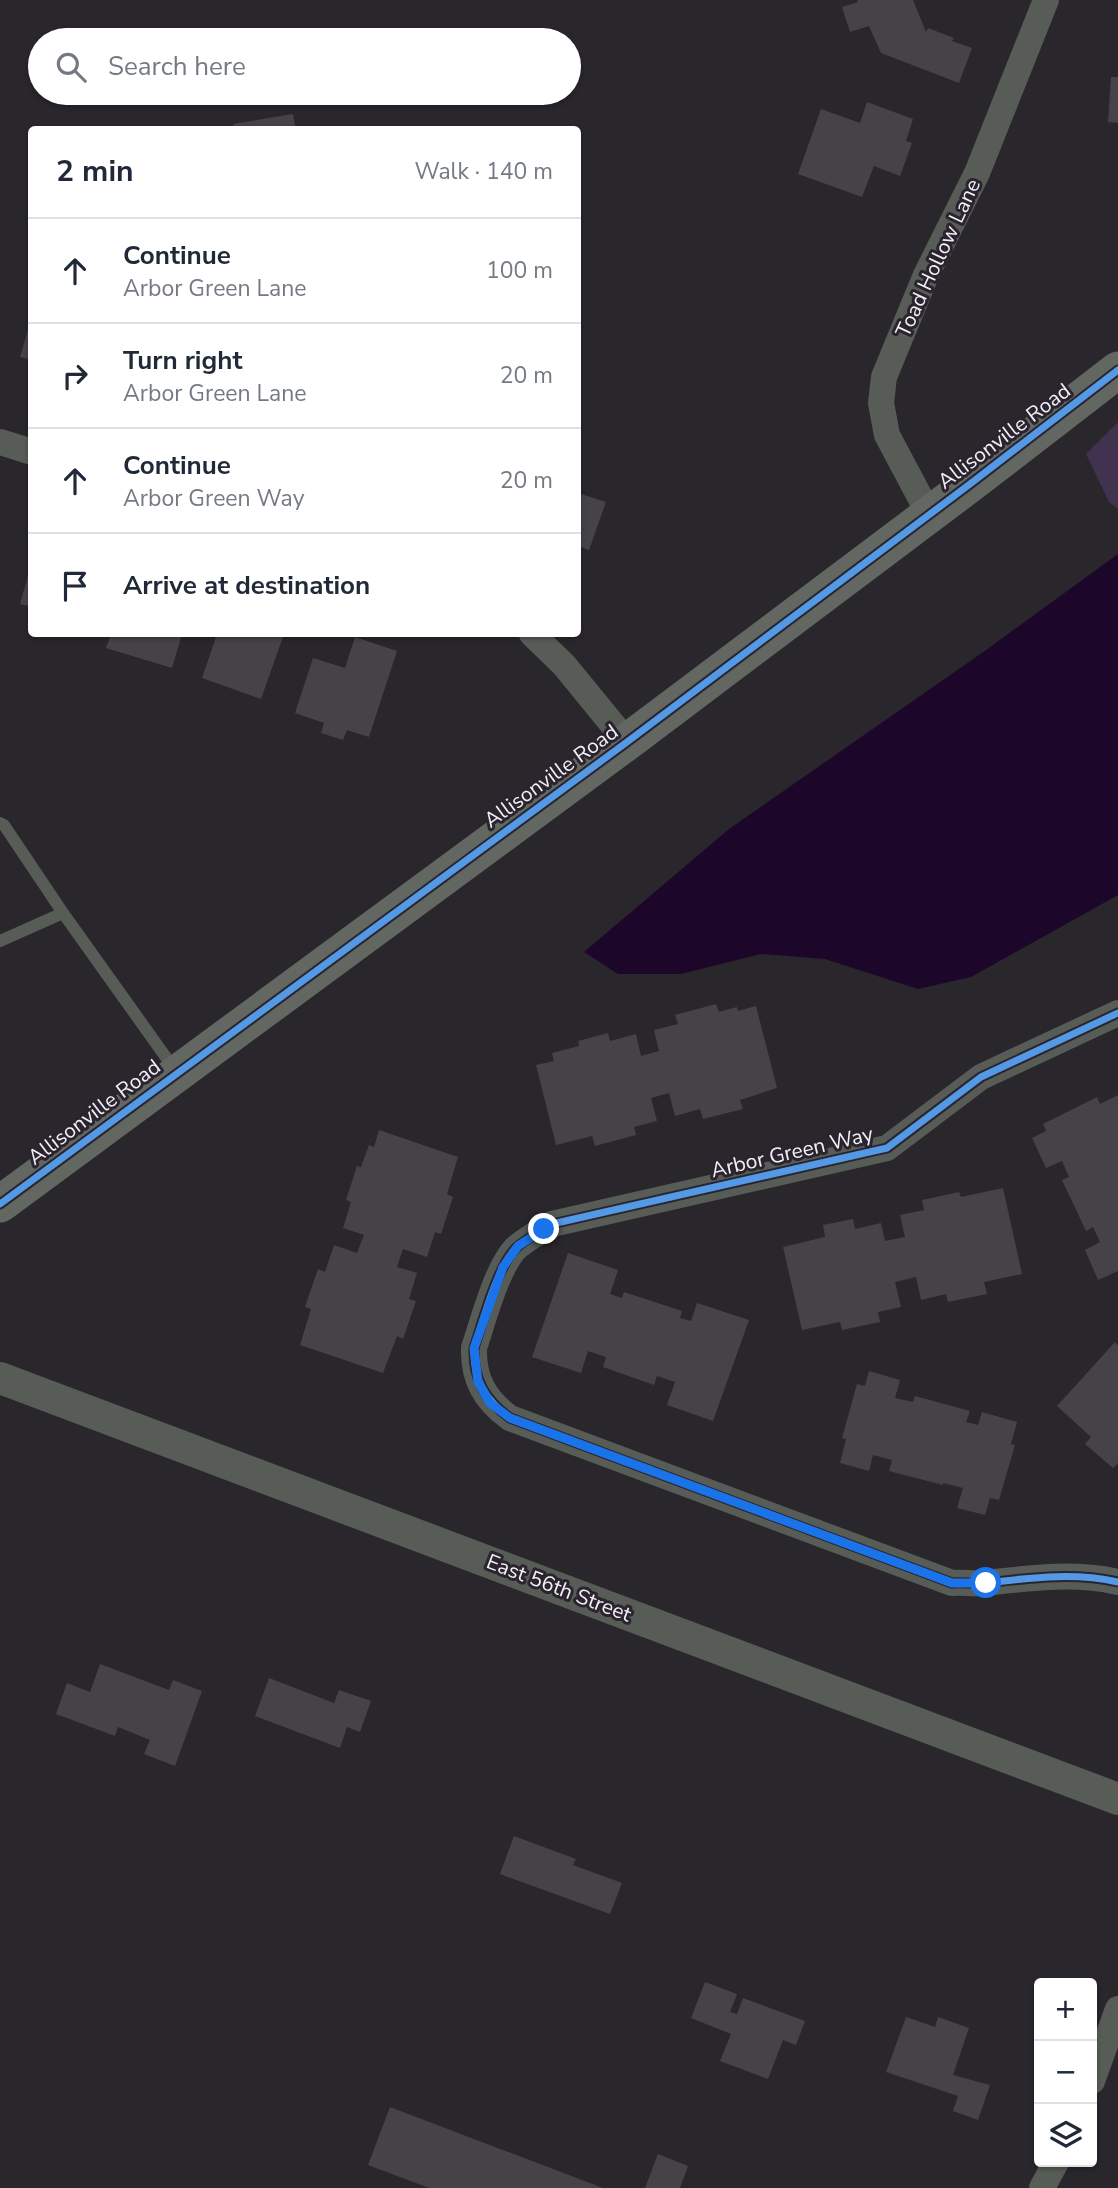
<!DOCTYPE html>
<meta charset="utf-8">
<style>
:root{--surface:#fff;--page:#f2f2f3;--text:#1f2937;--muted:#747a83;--line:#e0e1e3}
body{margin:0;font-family:"Nunito Sans",sans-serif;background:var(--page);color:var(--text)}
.controls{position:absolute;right:21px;bottom:21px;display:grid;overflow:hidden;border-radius:7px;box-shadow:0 2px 5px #0004}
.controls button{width:63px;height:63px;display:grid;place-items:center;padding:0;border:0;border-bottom:2px solid var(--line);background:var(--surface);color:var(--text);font:35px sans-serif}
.stop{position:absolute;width:21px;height:21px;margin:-16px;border:5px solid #1a73e8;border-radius:50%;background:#fff}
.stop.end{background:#1a73e8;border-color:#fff;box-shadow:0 2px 7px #0008}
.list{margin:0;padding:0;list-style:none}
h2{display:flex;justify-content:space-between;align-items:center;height:91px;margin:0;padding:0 28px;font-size:30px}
h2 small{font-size:23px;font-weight:400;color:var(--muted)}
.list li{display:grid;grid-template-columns:46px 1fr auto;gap:21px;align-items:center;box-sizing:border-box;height:105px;padding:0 28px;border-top:2px solid var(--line)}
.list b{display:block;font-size:26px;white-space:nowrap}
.list p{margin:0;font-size:23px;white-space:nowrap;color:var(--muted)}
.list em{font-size:23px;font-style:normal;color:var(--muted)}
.icon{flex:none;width:38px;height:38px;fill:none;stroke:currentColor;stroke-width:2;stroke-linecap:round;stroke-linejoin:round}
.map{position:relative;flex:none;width:1118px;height:2188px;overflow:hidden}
.search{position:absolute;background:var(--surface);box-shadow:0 2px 5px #0004;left:28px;top:28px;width:553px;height:77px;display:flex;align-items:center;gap:18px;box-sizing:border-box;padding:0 24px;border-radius:38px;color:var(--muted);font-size:26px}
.panel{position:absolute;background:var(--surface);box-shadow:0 2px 5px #0004;left:28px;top:126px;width:553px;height:511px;border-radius:7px}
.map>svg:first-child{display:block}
.green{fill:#41324f}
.water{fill:#1c072a}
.building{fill:#464348}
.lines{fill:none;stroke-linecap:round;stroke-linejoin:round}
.service{stroke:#575c56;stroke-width:12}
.minor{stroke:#575c56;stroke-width:26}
.tertiary{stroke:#575c56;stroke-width:32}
.secondary{stroke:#626761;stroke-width:37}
.cycleway-casing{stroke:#29242e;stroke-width:11}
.cycleway{stroke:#5399e6;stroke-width:7}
.route{stroke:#1a73e8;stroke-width:9}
.labels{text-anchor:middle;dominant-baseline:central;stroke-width:6;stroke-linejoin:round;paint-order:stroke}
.street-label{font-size:21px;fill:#f3eff6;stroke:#29242e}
</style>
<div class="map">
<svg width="1118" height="2188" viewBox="0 0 1118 2188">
<rect width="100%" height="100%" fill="#29262c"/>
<path class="green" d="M 1118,422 L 1118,509 L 1109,502 L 1086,454 Z"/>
<path class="water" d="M 1118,554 L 1118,895 L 971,977 L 918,989 L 825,959 L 761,954 L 681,974 L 618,974 L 584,952 L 729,829 L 989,648 Z"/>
<path class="building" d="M 857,0 L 913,0 L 926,32 L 928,28 L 954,38 L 952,41 L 972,48 L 959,83 L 881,53 L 869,26 L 850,32 L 842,7 L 858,2 Z
M 1111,77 L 1118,77 L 1118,123 L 1108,122 Z
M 867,102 L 913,119 L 906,141 L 912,143 L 900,176 L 874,166 L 862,197 L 798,174 L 821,109 L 860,123 Z
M 293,114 L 296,130 L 234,130 L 233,124 Z
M 31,319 L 32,319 L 32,360 L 20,357 Z
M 578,493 L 606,502 L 589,550 L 578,546 Z
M 31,565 L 32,565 L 32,607 L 20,604 Z
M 111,634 L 182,634 L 172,668 L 106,648 Z
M 217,634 L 284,634 L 261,699 L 202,678 Z
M 355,637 L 397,651 L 369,737 L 347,730 L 343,740 L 321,733 L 324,723 L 295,713 L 313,658 L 345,668 Z
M 716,1004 L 719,1012 L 737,1007 L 738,1011 L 756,1006 L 777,1088 L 740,1100 L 743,1109 L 703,1119 L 700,1109 L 675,1116 L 669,1093 L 651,1098 L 657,1121 L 634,1127 L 636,1135 L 595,1146 L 592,1136 L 556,1145 L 536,1065 L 554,1061 L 552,1053 L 579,1046 L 578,1041 L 608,1033 L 610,1041 L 636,1034 L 641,1056 L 659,1051 L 654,1030 L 678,1024 L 675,1015 Z
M 1118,1095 L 1118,1271 L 1098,1280 L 1085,1250 L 1100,1242 L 1093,1227 L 1086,1231 L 1062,1180 L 1069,1177 L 1062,1161 L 1046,1168 L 1032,1138 L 1046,1131 L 1043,1124 L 1097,1097 L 1100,1104 Z
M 379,1130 L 458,1157 L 447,1194 L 453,1197 L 441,1234 L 435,1232 L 427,1257 L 403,1249 L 397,1267 L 417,1273 L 409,1299 L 416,1301 L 403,1339 L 397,1336 L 383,1373 L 300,1345 L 311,1309 L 305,1307 L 318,1269 L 325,1272 L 334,1245 L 357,1253 L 364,1235 L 343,1228 L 351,1202 L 346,1200 L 357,1166 L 361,1167 L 369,1145 L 374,1147 Z
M 1003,1188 L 1022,1274 L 984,1282 L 987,1294 L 948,1302 L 946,1294 L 921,1300 L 916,1277 L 895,1282 L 901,1307 L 878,1312 L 880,1322 L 842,1330 L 840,1322 L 802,1330 L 783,1247 L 825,1237 L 823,1225 L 853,1219 L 855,1229 L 881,1223 L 885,1241 L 905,1237 L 900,1215 L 924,1210 L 922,1200 L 959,1192 L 961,1197 Z
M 568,1253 L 618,1270 L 610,1294 L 622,1298 L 624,1292 L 682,1311 L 680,1318 L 691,1321 L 697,1303 L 749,1320 L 713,1421 L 667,1405 L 675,1382 L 657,1376 L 654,1385 L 603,1367 L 606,1357 L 588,1351 L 581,1373 L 532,1357 Z
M 1115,1342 L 1118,1345 L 1118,1463 L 1113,1468 L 1085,1444 L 1091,1437 L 1057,1406 Z
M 869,1371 L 900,1380 L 895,1398 L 913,1402 L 915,1396 L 970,1411 L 966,1422 L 978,1425 L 982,1412 L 1017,1422 L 1011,1444 L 1015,1445 L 999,1500 L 990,1498 L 985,1515 L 957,1508 L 963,1488 L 943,1483 L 943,1485 L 889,1471 L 892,1460 L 873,1455 L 869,1471 L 840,1463 L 846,1439 L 842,1438 L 857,1384 L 865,1386 Z
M 100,1664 L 169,1690 L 173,1680 L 202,1691 L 175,1766 L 144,1754 L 150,1740 L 118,1727 L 115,1736 L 56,1714 L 67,1683 L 90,1692 Z
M 269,1678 L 334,1703 L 339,1690 L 371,1701 L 360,1732 L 347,1727 L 340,1748 L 255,1716 Z
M 514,1836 L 576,1859 L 573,1865 L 622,1883 L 610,1914 L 500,1874 Z
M 705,1982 L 737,1994 L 730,2012 L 737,2014 L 743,1998 L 805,2021 L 796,2045 L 783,2040 L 768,2079 L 720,2061 L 731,2034 L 691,2018 Z
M 906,2017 L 935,2027 L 938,2017 L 969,2028 L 953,2075 L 990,2085 L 978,2120 L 953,2111 L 958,2096 L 886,2072 Z
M 390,2107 L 603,2188 L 429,2188 L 368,2165 Z
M 658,2154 L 688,2166 L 680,2188 L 645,2188 Z"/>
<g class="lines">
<path class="service" d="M 0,823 L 4,825 L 63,913
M 0,941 L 63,913 L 175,1070"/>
<path class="minor" d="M 0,442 L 32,452
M 929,514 L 887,435 L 881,403 L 884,377 L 926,275 L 977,173 L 1046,0
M 532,634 L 564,665 L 627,742
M 1118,1013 L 981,1077 L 887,1148 L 552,1224 C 540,1232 527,1238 516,1248 C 497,1267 483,1321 474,1348 C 473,1379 485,1400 510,1418 L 952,1583 C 962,1582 973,1584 985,1583 C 1030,1578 1073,1572 1118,1582
M 1092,2081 L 1118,2009
M 1042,2188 L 1056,2162"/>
<path class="tertiary" d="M 0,1378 L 1118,1799"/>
<path class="secondary" d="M 0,1204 L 627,742 L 970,484 L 1118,370"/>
<defs>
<path id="cycleway" d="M 1118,1013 L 981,1077 L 887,1148 L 552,1224 C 540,1232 527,1238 516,1248 C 497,1267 483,1321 474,1348 C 473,1379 485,1400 510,1418 L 952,1583 C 962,1582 973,1584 985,1583 C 1030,1578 1073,1572 1118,1582
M 0,1204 L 627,742 L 970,484 L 1118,370"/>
</defs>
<use href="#cycleway" class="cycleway-casing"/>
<use href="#cycleway" class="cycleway"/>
</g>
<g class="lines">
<path class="route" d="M 544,1229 L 518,1246 L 503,1267 L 474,1348 L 478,1382 L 490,1403 L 510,1418 L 952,1583 L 986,1583"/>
</g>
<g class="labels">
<g class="street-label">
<text transform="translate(938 258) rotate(-65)">Toad Hollow Lane</text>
<text transform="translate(1004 436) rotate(-37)">Allisonville Road</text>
<text transform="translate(551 776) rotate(-36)">Allisonville Road</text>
<text transform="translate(94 1112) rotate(-37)">Allisonville Road</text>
<text transform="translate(792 1152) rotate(-13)">Arbor Green Way</text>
<text transform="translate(559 1588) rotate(21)">East 56th Street</text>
</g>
</g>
</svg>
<div class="controls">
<button>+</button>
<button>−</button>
<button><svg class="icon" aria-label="layers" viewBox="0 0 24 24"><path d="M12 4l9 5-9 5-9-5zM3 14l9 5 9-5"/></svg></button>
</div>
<div class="stop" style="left:986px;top:1583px"></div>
<div class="stop end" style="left:544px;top:1229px"></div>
<div class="search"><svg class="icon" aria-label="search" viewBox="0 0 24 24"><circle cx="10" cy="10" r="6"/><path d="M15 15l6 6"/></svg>Search here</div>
<section class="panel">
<h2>2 min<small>Walk · 140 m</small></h2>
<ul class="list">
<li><svg class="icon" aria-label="ahead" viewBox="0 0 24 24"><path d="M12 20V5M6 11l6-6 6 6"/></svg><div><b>Continue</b><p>Arbor Green Lane</p></div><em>100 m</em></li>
<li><svg class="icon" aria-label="right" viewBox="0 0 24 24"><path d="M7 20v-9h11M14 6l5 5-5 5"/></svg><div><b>Turn right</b><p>Arbor Green Lane</p></div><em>20 m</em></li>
<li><svg class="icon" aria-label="ahead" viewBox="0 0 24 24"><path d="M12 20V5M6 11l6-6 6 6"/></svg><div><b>Continue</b><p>Arbor Green Way</p></div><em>20 m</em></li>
<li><svg class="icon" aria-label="arrive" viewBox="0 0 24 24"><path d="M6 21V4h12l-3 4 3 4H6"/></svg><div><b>Arrive at destination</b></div></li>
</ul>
</section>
</div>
